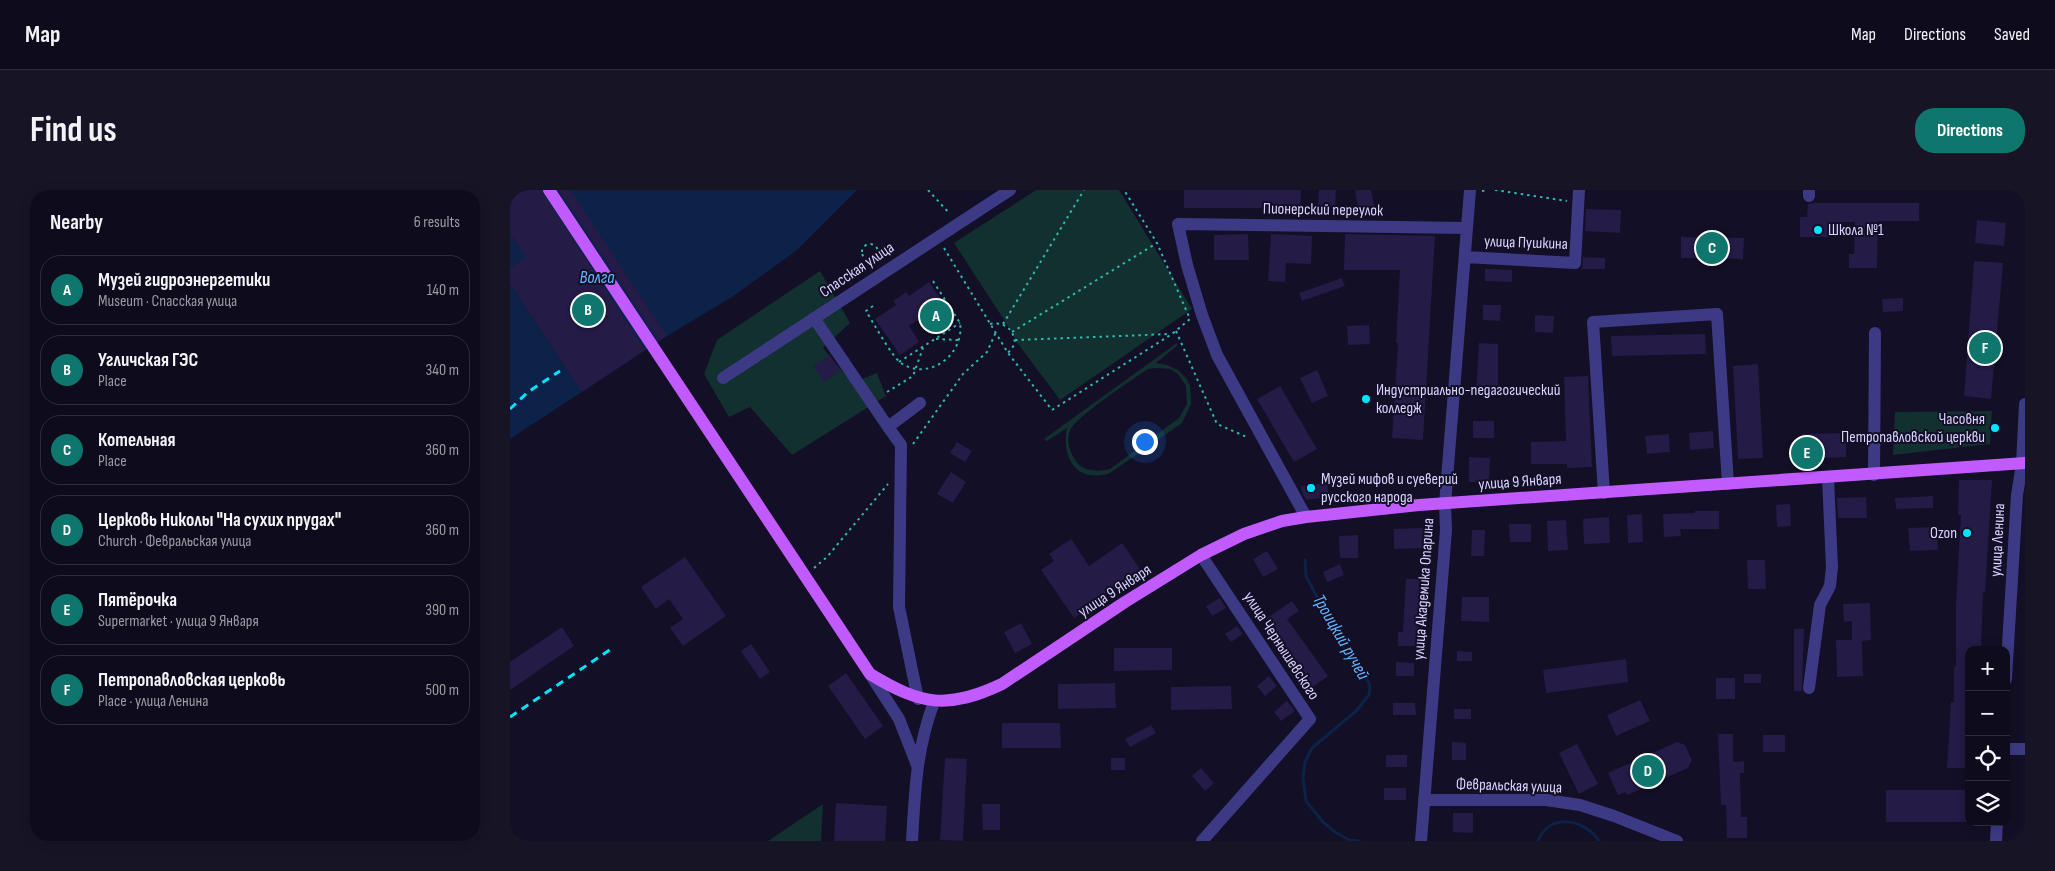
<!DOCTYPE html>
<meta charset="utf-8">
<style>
:root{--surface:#0e0b1c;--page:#171425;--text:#f1f3f6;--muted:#9b9ba3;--line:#2e2b3b;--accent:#0f766e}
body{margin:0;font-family:"Sofia Sans Condensed",sans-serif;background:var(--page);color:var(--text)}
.controls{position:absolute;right:15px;bottom:15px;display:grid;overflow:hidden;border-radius:10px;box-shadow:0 2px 12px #0003}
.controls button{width:45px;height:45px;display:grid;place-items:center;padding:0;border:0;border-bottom:1px solid var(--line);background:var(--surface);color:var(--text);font:25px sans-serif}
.you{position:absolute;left:634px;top:251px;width:18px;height:18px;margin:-12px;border:4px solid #fff;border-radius:50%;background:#1a73e8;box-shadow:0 0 0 8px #1a73e833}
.badge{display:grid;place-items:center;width:32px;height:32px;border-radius:50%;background:var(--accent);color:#fff;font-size:16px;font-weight:700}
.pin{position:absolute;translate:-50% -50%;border:2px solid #fff;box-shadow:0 1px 5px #0006}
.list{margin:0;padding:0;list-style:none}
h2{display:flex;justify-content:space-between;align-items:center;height:65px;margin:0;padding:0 20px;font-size:21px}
h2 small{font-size:16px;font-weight:400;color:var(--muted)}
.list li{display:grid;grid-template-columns:32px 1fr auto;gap:15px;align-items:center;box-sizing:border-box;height:70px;margin:0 10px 10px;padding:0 10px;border:1px solid var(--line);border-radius:20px}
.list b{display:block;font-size:19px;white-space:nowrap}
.list p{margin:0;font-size:16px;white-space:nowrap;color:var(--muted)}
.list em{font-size:16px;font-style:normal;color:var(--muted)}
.icon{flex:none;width:28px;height:28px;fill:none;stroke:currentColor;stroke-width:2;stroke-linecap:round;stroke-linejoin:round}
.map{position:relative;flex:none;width:1515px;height:651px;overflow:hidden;border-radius:20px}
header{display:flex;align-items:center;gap:30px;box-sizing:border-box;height:70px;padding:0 25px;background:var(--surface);border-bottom:1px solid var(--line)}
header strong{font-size:24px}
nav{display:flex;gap:28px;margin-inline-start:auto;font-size:18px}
.intro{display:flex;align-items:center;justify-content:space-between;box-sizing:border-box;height:120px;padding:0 30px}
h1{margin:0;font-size:35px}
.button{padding:12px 22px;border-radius:20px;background:var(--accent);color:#fff;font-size:18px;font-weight:700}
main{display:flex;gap:30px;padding:0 30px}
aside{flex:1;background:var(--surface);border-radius:20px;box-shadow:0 2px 12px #0003}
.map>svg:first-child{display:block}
.green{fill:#12302f;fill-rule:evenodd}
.water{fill:#0c2248}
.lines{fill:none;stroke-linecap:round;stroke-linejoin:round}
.stream{stroke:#0c2248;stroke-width:3}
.building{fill:#241b47}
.path{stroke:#2fb8b0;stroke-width:2;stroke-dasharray:2.5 4;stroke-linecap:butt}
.minor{stroke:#3d3a85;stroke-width:12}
.major{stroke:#c25bff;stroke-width:12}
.rail{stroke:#00e5ff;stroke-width:3;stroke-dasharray:8 6;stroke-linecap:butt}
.poi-dot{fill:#00e5ff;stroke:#130f26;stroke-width:2}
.labels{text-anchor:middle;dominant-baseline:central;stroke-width:4;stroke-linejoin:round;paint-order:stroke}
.street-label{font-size:16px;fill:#d9d4ff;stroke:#130f26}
.poi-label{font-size:16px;fill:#d9d4ff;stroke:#130f26;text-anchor:start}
.water-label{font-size:18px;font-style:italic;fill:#62b6ff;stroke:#130f26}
</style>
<header>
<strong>Map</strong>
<nav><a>Map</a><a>Directions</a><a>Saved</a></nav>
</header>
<div class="intro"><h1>Find us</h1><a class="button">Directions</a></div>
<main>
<aside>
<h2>Nearby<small>6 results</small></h2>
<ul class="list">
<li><span class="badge">A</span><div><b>Музей гидроэнергетики</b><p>Museum · Спасская улица</p></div><em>140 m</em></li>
<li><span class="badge">B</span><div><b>Угличская ГЭС</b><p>Place</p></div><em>340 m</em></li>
<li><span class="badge">C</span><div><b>Котельная</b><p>Place</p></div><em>360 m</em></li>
<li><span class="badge">D</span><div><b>Церковь Николы &quot;На сухих прудах&quot;</b><p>Church · Февральская улица</p></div><em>360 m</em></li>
<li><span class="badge">E</span><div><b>Пятёрочка</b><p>Supermarket · улица 9 Января</p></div><em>390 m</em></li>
<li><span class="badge">F</span><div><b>Петропавловская церковь</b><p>Place · улица Ленина</p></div><em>500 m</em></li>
</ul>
</aside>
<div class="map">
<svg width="1515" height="651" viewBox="0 0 1515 651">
<rect width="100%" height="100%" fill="#130f26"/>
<path class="green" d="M 526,0 L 609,0 L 682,119 L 550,210 L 505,150 L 502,142 L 444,53 Z
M 310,81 L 340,133 L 313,158 L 342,193 L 367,183 L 376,206 L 282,265 L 240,217 L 219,227 L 194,184 L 207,150 Z
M 667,153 L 668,155 L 646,173 L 657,175 L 668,180 L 677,189 L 680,196 L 681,214 L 672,233 L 600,283 C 567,294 551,268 557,238 L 537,251 L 534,249 ZM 646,178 L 660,179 L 668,184 L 676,196 L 677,214 L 669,228 L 600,279 C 588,282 573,282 565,270 C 560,261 556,252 560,241 C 565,227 622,190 638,179 Z
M 1482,221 L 1480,254 L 1383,265 L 1385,222 Z
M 313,614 L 311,651 L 258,651 Z"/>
<path class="water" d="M 0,0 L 347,0 L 286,61 L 222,107 L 157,146 L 0,249 Z"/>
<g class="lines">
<path class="stream" d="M 795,370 L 796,386 L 842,473 L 858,491 L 860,496 L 859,505 L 846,521 L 802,558 L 795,572 L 793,588 L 796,611 L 813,632 L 825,642 L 839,650 L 849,651
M 1028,651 C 1039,622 1075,629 1089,651"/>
</g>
<path class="building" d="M 0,0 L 31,0 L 135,160 L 72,202 L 0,93 L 0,78 L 16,67 L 0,43 Z
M 49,0 L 60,0 L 157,146 L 149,151 Z
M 674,0 L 791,0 L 790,21 L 760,20 L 760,18 L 674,18 Z
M 809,0 L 826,0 L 825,19 L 808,18 Z
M 845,0 L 861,0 L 865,20 L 849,23 Z
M 1304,13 L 1409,13 L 1409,31 L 1368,31 L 1367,78 L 1339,78 L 1339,64 L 1344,64 L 1345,32 L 1326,32 L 1326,47 L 1290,47 L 1290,27 L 1297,27 L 1298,14 Z
M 1076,19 L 1111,20 L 1110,43 L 1075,41 Z
M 1467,30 L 1496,33 L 1494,56 L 1465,53 Z
M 738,44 L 739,70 L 704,70 L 704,45 Z
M 761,44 L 802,46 L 801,74 L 776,73 L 775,92 L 758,91 Z
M 835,44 L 925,46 L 913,250 L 882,248 L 888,153 L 886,153 L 890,80 L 834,80 Z
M 1171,47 L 1234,48 L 1233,69 L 1171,68 Z
M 1073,67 L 1095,68 L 1095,79 L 1072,79 Z
M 1464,71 L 1493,73 L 1481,209 L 1454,206 Z
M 975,79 L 1002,80 L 1002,92 L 975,91 Z
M 832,88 L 835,96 L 792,111 L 789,103 Z
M 419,92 L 444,128 L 424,142 L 413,126 L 399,136 L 409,152 L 390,165 L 365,129 L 386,115 L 383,111 L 396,102 L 399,106 Z
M 1393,108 L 1393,121 L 1373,122 L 1372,109 Z
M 973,115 L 991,115 L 990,131 L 973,130 Z
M 1025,125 L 1044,126 L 1043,143 L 1025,142 Z
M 859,135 L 860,154 L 838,155 L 837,136 Z
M 1195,144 L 1196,164 L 1102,166 L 1101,146 Z
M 969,153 L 988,154 L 988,201 L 966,201 Z
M 320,165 L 330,181 L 314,192 L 303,176 Z
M 1248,174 L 1253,268 L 1228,269 L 1223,176 Z
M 807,180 L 818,206 L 802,213 L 790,188 Z
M 1078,186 L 1082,277 L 1057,278 L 1057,274 L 1021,274 L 1021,252 L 1056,251 L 1054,187 Z
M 770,196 L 807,259 L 784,272 L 747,209 Z
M 963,231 L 984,231 L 984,248 L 963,248 Z
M 1203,241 L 1204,258 L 1180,260 L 1179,243 Z
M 1336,243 L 1336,267 L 1292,269 L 1291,244 Z
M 1159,244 L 1160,262 L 1137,264 L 1135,246 Z
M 447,252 L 462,261 L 455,272 L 440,263 Z
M 959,267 L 980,268 L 979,292 L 959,292 Z
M 441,282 L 456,292 L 443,313 L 427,304 Z
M 1449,290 L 1482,290 L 1475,403 L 1473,402 L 1471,460 L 1459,460 L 1459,578 L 1437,578 L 1441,512 L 1444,512 L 1444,477 L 1446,477 L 1446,412 L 1451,325 L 1448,325 Z
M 817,293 L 819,307 L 796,310 L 792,302 L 791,296 Z
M 1423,306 L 1423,318 L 1386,319 L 1385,308 Z
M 1356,307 L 1357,328 L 1328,328 L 1327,308 Z
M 1280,314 L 1281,336 L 1267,337 L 1266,315 Z
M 1185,321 L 1209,321 L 1209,339 L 1170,339 L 1171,346 L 1154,347 L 1153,324 L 1185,323 Z
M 1132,324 L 1133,352 L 1118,353 L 1117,325 Z
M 1099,327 L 1100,353 L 1074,354 L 1073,329 Z
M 1056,330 L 1058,360 L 1038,361 L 1037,331 Z
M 999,334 L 1021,334 L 1021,352 L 1000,352 Z
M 1426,337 L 1428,360 L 1400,361 L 1398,338 Z
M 913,338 L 913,358 L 884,359 L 884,339 Z
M 962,340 L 975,340 L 974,366 L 961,366 Z
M 848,345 L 848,368 L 830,368 L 829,346 Z
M 561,349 L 579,376 L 612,353 L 632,382 L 564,428 L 531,380 L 544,371 L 539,364 Z
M 757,361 L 768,379 L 753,387 L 743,369 Z
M 175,367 L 216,426 L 173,456 L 160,438 L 173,429 L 159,409 L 146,419 L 131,397 Z
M 1237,370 L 1255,370 L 1256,399 L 1238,399 Z
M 830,374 L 834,385 L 817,392 L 813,382 Z
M 896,389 L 912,389 L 911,426 L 908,426 L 908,456 L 888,456 L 888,442 L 893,442 Z
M 952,407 L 979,407 L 979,432 L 951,431 Z
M 710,408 L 716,418 L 702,426 L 696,416 Z
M 782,411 L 789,421 L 777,429 L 818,486 L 800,499 L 768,452 L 771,450 L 756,429 Z
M 1360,413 L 1361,450 L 1352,451 L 1353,486 L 1327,487 L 1326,450 L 1342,450 L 1342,431 L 1334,432 L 1333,414 Z
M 511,433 L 522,454 L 505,463 L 494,442 Z
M 727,436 L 733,444 L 721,452 L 715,444 Z
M 52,437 L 64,456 L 0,500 L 0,472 Z
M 1284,439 L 1294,439 L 1292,501 L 1284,501 Z
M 241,454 L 260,482 L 250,489 L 231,461 Z
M 604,458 L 662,458 L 662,480 L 604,481 Z
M 947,461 L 962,462 L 962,471 L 947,471 Z
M 1116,469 L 1118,492 L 1036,503 L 1033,480 Z
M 886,472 L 904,473 L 904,486 L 886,486 Z
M 336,483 L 373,536 L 355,549 L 318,496 Z
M 1234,484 L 1251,484 L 1251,493 L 1234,493 Z
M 759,486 L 767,496 L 755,506 L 747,496 Z
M 1206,488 L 1225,488 L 1225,509 L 1206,509 Z
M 605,493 L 606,518 L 548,519 L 548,494 Z
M 721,496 L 722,519 L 661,520 L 661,497 Z
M 1130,510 L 1140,531 L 1106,546 L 1097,525 Z
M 777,511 L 785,521 L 771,531 L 764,522 Z
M 883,513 L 905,513 L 906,525 L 883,525 Z
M 944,519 L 961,519 L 961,529 L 944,529 Z
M 492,533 L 550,533 L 551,558 L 492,558 Z
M 641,535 L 646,543 L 620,557 L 615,549 Z
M 1208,544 L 1223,544 L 1223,572 L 1234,571 L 1234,583 L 1230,583 L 1231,627 L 1237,627 L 1237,648 L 1217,648 L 1216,615 L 1211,615 Z
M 1253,545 L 1275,545 L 1275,562 L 1253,562 Z
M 942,552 L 956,553 L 956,570 L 942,570 Z
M 1167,552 L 1175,555 L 1182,570 L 1178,578 L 1117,605 L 1116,602 L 1108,605 L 1098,583 Z
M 1067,554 L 1088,594 L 1069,604 L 1049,563 Z
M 876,565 L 897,565 L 897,577 L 876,577 Z
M 435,568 L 457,569 L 453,651 L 430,650 Z
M 601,568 L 615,568 L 615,580 L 601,580 Z
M 691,578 L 704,593 L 695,601 L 682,586 Z
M 874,598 L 896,598 L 896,610 L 874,610 Z
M 1376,600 L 1459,600 L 1459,632 L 1376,632 Z
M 326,613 L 377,616 L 375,651 L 324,651 Z
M 472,614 L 490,614 L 490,640 L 473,640 Z
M 943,623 L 963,623 L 963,643 L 943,642 Z"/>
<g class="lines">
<path class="path" d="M 418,0 L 440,24
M 985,0 L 1057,11
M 972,1 L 978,0
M352 62a8 8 0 1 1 16 0a8 8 0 1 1-16 0Z
M 434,58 L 498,163 L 542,220 L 662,144 L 680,129 L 647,53 L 614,0
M 363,116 L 356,121 C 363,132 382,167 391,173 C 419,192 455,164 450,133 L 421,88
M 480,134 C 495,131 504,140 505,154 L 498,163
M 493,134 L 574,0
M 666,141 L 707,234 L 739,248
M 502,142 L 647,53
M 426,149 L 448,150
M 505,150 L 660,144
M 389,172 L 450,133
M 377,202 L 403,186 L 413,158
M 403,254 L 453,184 L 477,162 L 486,142
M 304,378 L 317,367 L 378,294"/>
<path class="minor" d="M 1299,6 L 1299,0
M 955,67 L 1065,73 L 1069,0
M 304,128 L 378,237
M 213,188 L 500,0
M 1364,285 L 1365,143
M 1094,303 L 1083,132 L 1207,124 L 1218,294
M 796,327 L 707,165 L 692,125 L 677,75 L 668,34 L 957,38
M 691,365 L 800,529 L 692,651
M 360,484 L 389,529 L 407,575
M 1496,489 L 1507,305 L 1512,274 L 1515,214
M 1299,498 L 1310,415 L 1320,396 L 1322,377 L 1318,288
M 408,509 L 389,417 L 391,255 L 378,237 L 410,213
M 1496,559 L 1515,559
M 914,610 L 1036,610 L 1070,615 L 1104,626 L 1167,651
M 402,651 C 405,601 406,560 424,512
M 911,651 L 936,340 L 935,314 L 960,0
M 1486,651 L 1487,632"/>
<path class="major" d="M 39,0 L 360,484 C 411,515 437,520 492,494 L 615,412 L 691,365 L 734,344 L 772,331 L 796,327 L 909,315 L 1515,273"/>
<path class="rail" d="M 0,219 L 18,202 L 50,181
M 0,527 L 101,459"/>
</g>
<g class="poi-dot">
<circle cx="1308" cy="40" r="5"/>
<circle cx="856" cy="209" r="5"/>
<circle cx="1485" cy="238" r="5"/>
<circle cx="801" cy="298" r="5"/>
<circle cx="1457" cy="343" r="5"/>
</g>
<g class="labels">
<g class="street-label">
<text transform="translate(813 20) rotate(1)">Пионерский переулок</text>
<text transform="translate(1016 53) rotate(2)">улица Пушкина</text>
<text transform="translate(347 80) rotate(-34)">Спасская улица</text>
<text transform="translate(1010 292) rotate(-4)">улица 9 Января</text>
<text transform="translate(1488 350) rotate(-87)">улица Ленина</text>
<text transform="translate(914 399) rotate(-86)">улица Академика Опарина</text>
<text transform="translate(605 401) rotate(-33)">улица 9 Января</text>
<text transform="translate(771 456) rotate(57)">улица Чернышевского</text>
<text transform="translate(999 596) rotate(2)">Февральская улица</text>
</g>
<g class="poi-label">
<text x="1318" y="40">Школа №1</text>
<text x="866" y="200">Индустриально-педагогический<tspan x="866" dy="18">колледж</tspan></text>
<text x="1475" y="229" text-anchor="end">Часовня<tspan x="1475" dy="18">Петропавловской церкви</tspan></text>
<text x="811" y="289">Музей мифов и суеверий<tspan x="811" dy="18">русского народа</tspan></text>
<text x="1447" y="343" text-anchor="end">Ozon</text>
</g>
<g class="water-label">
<text x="87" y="87">Волга</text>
<text transform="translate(831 447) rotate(60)">Троицкий ручей</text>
</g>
</g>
</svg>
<div class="controls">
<button>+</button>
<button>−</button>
<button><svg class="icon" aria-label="locate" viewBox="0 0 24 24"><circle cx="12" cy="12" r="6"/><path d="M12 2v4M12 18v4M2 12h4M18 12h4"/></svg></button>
<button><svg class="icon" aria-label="layers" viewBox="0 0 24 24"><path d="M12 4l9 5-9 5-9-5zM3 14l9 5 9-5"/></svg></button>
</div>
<div class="you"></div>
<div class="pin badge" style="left:426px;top:126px">A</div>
<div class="pin badge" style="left:78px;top:120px">B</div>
<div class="pin badge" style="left:1202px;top:58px">C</div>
<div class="pin badge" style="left:1138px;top:581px">D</div>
<div class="pin badge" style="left:1297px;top:263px">E</div>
<div class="pin badge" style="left:1475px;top:158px">F</div>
</div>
</main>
